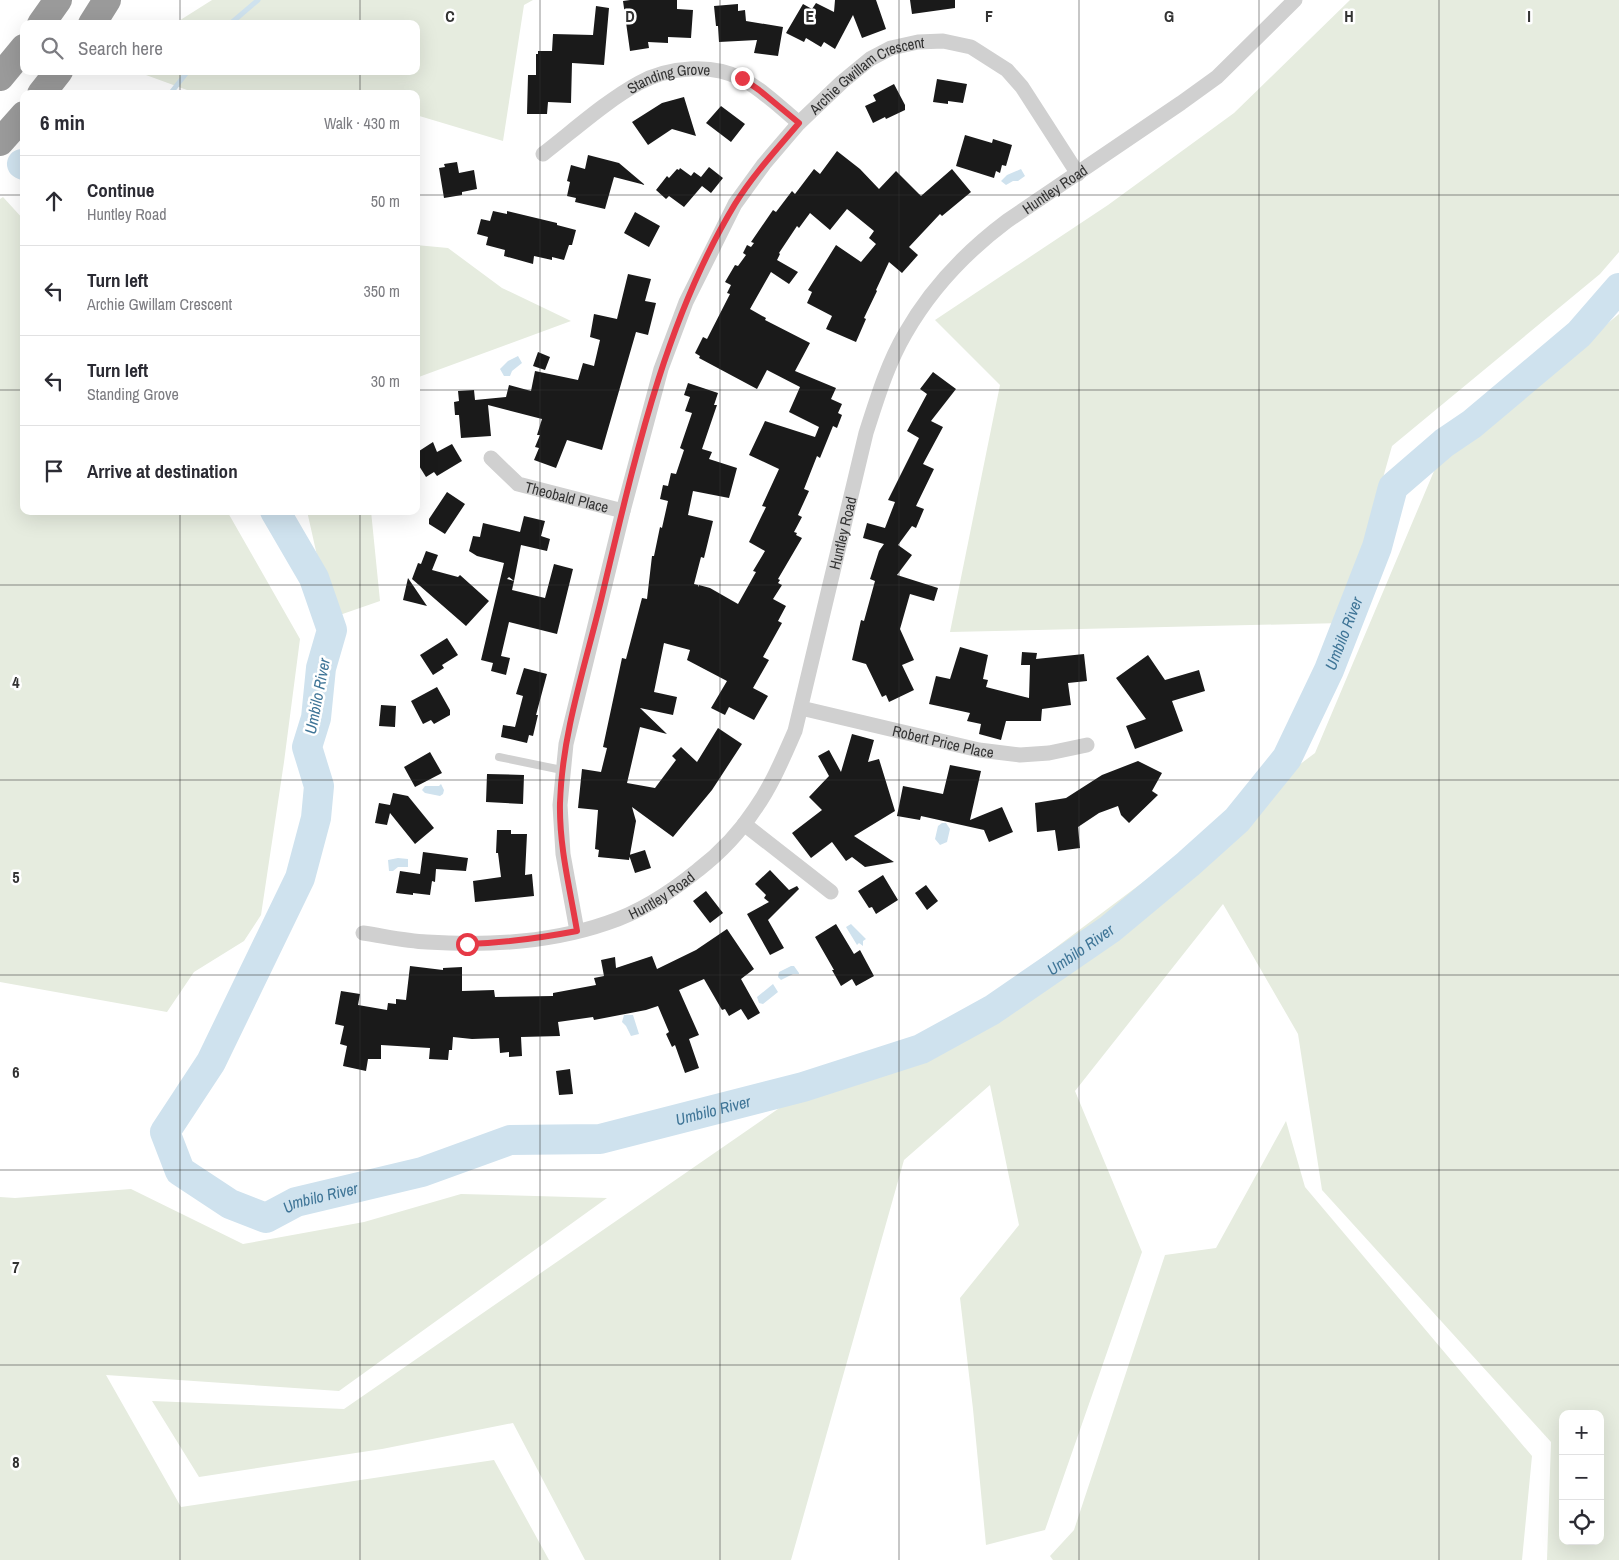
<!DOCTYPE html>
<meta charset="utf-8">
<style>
:root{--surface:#fff;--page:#f7f7f7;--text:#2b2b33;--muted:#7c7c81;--line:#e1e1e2}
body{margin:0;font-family:"Archivo Narrow",sans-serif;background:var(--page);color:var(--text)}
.controls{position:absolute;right:15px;bottom:15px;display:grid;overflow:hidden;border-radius:10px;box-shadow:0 5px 20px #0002}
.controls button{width:45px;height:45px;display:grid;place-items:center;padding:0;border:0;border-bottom:1px solid var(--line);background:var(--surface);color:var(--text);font:25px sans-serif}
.stop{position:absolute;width:15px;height:15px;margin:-11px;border:4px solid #e63946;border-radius:50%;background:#fff}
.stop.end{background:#e63946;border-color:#fff;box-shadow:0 1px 5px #0008}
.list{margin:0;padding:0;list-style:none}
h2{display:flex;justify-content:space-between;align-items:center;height:65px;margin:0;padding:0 20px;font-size:21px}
h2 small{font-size:16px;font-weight:400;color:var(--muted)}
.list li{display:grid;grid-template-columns:32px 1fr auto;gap:15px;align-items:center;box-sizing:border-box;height:90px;padding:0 20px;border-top:1px solid var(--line)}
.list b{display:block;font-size:19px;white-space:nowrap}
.list p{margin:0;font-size:16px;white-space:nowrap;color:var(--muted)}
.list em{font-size:16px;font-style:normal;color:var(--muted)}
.icon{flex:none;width:28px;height:28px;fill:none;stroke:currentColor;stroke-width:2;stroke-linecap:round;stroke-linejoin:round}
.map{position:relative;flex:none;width:1619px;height:1560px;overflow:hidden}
.search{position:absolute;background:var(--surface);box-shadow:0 5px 20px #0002;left:20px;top:20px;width:400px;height:55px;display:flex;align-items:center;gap:12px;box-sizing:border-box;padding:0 18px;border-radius:10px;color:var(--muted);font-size:19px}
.panel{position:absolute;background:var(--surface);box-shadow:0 5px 20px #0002;left:20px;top:90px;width:400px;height:425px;border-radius:10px}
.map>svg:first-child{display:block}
.green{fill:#e6ecdf;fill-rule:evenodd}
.water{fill:#cfe2ee}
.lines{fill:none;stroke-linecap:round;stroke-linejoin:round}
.stream{stroke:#cfe2ee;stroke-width:5}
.river{stroke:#cfe2ee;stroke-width:30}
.building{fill:#1a1a1a}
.lane{stroke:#d0d0d0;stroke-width:8}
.street{stroke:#d0d0d0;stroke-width:15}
.highway{stroke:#9a9a9a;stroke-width:28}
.route{stroke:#e63946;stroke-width:6}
.grid{fill:none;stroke:#333;stroke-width:1;stroke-opacity:0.55}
.labels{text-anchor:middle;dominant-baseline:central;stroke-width:5;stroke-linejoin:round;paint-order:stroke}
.street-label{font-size:15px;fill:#333;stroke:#fff}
.water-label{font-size:16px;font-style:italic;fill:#3f7597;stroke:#fff}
.grid-label{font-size:16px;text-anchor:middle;font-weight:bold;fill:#333;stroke:#fff;stroke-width:5;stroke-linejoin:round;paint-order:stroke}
</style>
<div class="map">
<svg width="1619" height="1560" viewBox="0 0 1619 1560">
<rect width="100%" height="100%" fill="#fff"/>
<path class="green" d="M 212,0 L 533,0 L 524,5 L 503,141 L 416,115 L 416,94 L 198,94 L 135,71 L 416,71 L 416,24 L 174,24 Z
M 1350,0 L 1619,0 L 1619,252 L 1600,274 L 1392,446 L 1342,623 L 950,632 L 1000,385 L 935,320 L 1108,205 L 1234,113 Z
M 3,197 L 24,220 L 24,511 L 227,511 L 300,639 L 284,762 L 261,915 L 244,941 L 194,972 L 167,1012 L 0,982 L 0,199 Z
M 416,245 L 448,248 L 502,288 L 571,321 L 416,378 Z
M 1619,314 L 1619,1560 L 1547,1560 L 1551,1442 L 1322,1190 L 1298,1034 L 1223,904 L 1075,1091 L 1142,1252 L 1045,1530 L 986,1545 L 973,1409 L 960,1298 L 1019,1225 L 990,1085 L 904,1160 L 791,1560 L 585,1560 L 513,1423 L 382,1449 L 199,1477 L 152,1401 L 344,1409 L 807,1089 L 950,1027 L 1315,753 L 1437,464 ZM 1563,1414 L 1600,1414 L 1600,1541 L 1563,1541 Z
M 307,511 L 371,511 L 380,601 L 331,618 Z
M 1286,1121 L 1305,1187 L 1532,1456 L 1522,1560 L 1053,1560 L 1050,1556 L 1074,1530 L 1165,1255 L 1216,1248 Z
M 131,1189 L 243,1244 L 364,1222 L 461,1194 L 607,1198 L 339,1391 L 106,1375 L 181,1507 L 494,1460 L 549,1560 L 0,1560 L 0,1197 L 15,1198 Z"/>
<path class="water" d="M 1021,169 L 1025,176 L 1018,181 L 1013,181 L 1006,185 L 1001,181 L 1007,175 Z
M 518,356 L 522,363 L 512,371 L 510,376 L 504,376 L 500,369 L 508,361 Z
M 441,784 L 444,790 L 443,794 L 440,796 L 425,793 L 422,790 L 425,786 L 439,786 Z
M 942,823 L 946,823 L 950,829 L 947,842 L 940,845 L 935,839 L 938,826 Z
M 398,858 L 408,859 L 408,867 L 398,867 L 393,871 L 389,871 L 388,860 Z
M 851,924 L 866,939 L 863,941 L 863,946 L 859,943 L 857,945 L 846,927 Z
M 791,966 L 794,966 L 799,973 L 799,974 L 793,974 L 781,980 L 778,977 L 779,972 Z
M 773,984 L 778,992 L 763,1004 L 759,1003 L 757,997 Z
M 624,1015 L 633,1015 L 639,1034 L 631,1036 L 626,1026 L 622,1022 Z"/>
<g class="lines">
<path class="stream" d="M 230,24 L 258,0
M 170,94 L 188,71"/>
<g class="river">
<path d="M 22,164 L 24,165"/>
<path id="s1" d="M 275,511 L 314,578 L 332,630 L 321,668 L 316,718 L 307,747 L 319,786 L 316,818 L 300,878 L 211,1062 L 165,1132 L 180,1171 L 230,1204 L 266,1218 L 296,1202 L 422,1172 L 510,1140 L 600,1139 L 803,1087 L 921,1049 L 992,1010 L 1110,929 L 1188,864 L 1237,820 L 1287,758 L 1329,670 L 1377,547 L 1393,487 L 1444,443 L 1472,424 L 1579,334 L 1619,288"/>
</g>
</g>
<path class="building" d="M 630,0 L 677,0 L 677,9 L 693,10 L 691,38 L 668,37 L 668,43 L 648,42 L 649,48 L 630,51 L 623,1 Z
M 835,0 L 876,0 L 886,29 L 862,38 L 853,15 L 835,49 L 824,42 L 821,47 L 806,38 L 804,42 L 786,33 L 803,4 L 812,9 L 816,3 L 834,12 Z
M 910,0 L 955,0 L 955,8 L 912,14 Z
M 738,4 L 738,11 L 745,10 L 746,21 L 783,27 L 778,56 L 754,53 L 757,40 L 719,42 L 718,26 L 716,26 L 714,6 Z
M 596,6 L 609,8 L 604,65 L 572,63 L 571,103 L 548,102 L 547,114 L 527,114 L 528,75 L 536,75 L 536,54 L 538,54 L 538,51 L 552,51 L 553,34 L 593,35 Z
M 937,79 L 967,84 L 963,103 L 948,101 L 948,104 L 933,102 Z
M 894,84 L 905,105 L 905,110 L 886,119 L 885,117 L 873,123 L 865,106 L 876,101 L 873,95 Z
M 684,97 L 696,136 L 672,129 L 648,145 L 632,122 L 662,103 Z
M 721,106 L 745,124 L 731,142 L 706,123 Z
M 965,135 L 992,143 L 993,139 L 1012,145 L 1006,166 L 1002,165 L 1000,173 L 996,171 L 994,178 L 956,166 Z
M 837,151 L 860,169 L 879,189 L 896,171 L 921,196 L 952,169 L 971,192 L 942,216 L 940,214 L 909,247 L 918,255 L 902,273 L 889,262 L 876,290 L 877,291 L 864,318 L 866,319 L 856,342 L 826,329 L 832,316 L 807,303 L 812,292 L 808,290 L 836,245 L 861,262 L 876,244 L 869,238 L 874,231 L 847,209 L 830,230 L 810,213 L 799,228 L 797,226 L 779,253 L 780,254 L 777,260 L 798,272 L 789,284 L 771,272 L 750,309 L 766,318 L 765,320 L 810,343 L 795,371 L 836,388 L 831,399 L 842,404 L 838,413 L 842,415 L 837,428 L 833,426 L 820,458 L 817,456 L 804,489 L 809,491 L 798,515 L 802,517 L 794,532 L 797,533 L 796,535 L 802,538 L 778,579 L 780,580 L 778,583 L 782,585 L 773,599 L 786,606 L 778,621 L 782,623 L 763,657 L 769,660 L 753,688 L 768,696 L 754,720 L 729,707 L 725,715 L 711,708 L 727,681 L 687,660 L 690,650 L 664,643 L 654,692 L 677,697 L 673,715 L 640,708 L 667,734 L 640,727 L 627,783 L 655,788 L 676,760 L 672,756 L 681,747 L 697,762 L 718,728 L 742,744 L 712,790 L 673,837 L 632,807 L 636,821 L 629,860 L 598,857 L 599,850 L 595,849 L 598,810 L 578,808 L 582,769 L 601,772 L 607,748 L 603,747 L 622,658 L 626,659 L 642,598 L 647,599 L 652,556 L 654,556 L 660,527 L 662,528 L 668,501 L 660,499 L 663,485 L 668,486 L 671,473 L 676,474 L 684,450 L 680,448 L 692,413 L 685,411 L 690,397 L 684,395 L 688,383 L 718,393 L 714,405 L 717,405 L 702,449 L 712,452 L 709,459 L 737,468 L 729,498 L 693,491 L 688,515 L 713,521 L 704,558 L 701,557 L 694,584 L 698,585 L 698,587 L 699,585 L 710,588 L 738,604 L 756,572 L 753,571 L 765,551 L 749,542 L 766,507 L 762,506 L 779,469 L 749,455 L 765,421 L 815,437 L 819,427 L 789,412 L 800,387 L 767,370 L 757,389 L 699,358 L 700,356 L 695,353 L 703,337 L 707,339 L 730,294 L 727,293 L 731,285 L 725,282 L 735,265 L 738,266 L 746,255 L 743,253 L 747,245 L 751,247 L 754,243 L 751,242 L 773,210 L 776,212 L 792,191 L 795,194 L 814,169 L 820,174 Z
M 588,155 L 619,163 L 645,185 L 614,177 L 605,209 L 575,202 L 576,198 L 567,196 L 570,182 L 567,181 L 571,165 L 585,169 Z
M 457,162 L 459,173 L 474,170 L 477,189 L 462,192 L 462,195 L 444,198 L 439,168 L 445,167 L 444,164 Z
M 709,167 L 723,178 L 711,193 L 702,186 L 684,207 L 669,196 L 666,199 L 656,190 L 667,176 L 669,178 L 677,169 L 679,170 L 680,168 L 691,176 L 694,172 L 701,177 Z
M 493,211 L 507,214 L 507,211 L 557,223 L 557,225 L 576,230 L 572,245 L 569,245 L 564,260 L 552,257 L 552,260 L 534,256 L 533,264 L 504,256 L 505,250 L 486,245 L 488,237 L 477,234 L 481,219 L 490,221 Z
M 635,212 L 660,226 L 649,247 L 624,233 Z
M 628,274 L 651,279 L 645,301 L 656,303 L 648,335 L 636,332 L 602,450 L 567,440 L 556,468 L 534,460 L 539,448 L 535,447 L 540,435 L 537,435 L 542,419 L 488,405 L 491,436 L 461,438 L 459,415 L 455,415 L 454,402 L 459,401 L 458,391 L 474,390 L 475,400 L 506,397 L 509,385 L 531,391 L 535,371 L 578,380 L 583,363 L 594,366 L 600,340 L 590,337 L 594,314 L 617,319 Z
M 538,352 L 550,357 L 545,370 L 533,366 Z
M 933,372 L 956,389 L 931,421 L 943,427 L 923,464 L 934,469 L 916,506 L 924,509 L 916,528 L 912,526 L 898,545 L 912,555 L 897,575 L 938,588 L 934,601 L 910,594 L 900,629 L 914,660 L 902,665 L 914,690 L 889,702 L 886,695 L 882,697 L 866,664 L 852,660 L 861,620 L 864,621 L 875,581 L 870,579 L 879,551 L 884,544 L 863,538 L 867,523 L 885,528 L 895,502 L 888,500 L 919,438 L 907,431 L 927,394 L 920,389 Z
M 433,442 L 437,452 L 452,444 L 462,461 L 437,476 L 434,472 L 426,477 L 416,461 L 416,453 Z
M 447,492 L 465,504 L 445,534 L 429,524 L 429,519 Z
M 524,516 L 545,521 L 541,536 L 550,539 L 547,551 L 521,545 L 514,581 L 509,577 L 507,579 L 514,581 L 512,590 L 545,598 L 554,564 L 573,569 L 557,634 L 509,622 L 501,656 L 510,658 L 506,675 L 491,671 L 493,663 L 481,660 L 504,563 L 477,556 L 469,551 L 473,536 L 480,537 L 483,523 L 520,532 Z
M 426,551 L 438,555 L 432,570 L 458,577 L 460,575 L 489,601 L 466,626 L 412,579 L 418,563 L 421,564 Z
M 408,578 L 427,606 L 403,600 Z
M 447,638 L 458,655 L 442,665 L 444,668 L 433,675 L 420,655 Z
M 960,647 L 988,655 L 983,679 L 988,680 L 986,687 L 1029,698 L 1030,665 L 1021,665 L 1022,652 L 1037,653 L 1036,659 L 1084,654 L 1087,681 L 1068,683 L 1071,705 L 1042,709 L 1041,721 L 1006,721 L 1001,740 L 979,734 L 981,724 L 967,721 L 970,713 L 929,704 L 936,676 L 950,679 Z
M 1148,655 L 1165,680 L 1199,670 L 1205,691 L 1172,701 L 1183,731 L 1135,749 L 1126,726 L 1146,719 L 1116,678 Z
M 524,668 L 547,674 L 536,715 L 538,715 L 533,736 L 529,735 L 527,743 L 501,737 L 503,725 L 515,727 L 523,696 L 516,694 Z
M 437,687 L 450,710 L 450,715 L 434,724 L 431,720 L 423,724 L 411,701 Z
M 381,705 L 396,706 L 395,727 L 379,726 Z
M 852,734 L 874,740 L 868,762 L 879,759 L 895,811 L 854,836 L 894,862 L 865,867 L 852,857 L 846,861 L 832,842 L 811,858 L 792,833 L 822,810 L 809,797 L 829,776 L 818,756 L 829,750 L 841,772 Z
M 430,752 L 442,773 L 415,787 L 404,767 Z
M 1138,761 L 1162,773 L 1152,791 L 1158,795 L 1129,823 L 1121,815 L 1118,806 L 1099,813 L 1078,827 L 1080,848 L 1058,851 L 1055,830 L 1037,832 L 1035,803 L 1066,798 L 1102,775 Z
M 950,765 L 981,771 L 970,820 L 1002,807 L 1013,832 L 989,842 L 984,830 L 921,816 L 920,820 L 897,816 L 903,786 L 943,794 Z
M 487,774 L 524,775 L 523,804 L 486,802 Z
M 393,793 L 408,796 L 434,828 L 415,844 L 390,813 L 387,825 L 375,823 L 379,803 L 390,805 Z
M 497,830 L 511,830 L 511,834 L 527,834 L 525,875 L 532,874 L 534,896 L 475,902 L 473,881 L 501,877 L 498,853 L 496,853 Z
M 645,850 L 651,868 L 635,873 L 629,855 Z
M 423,852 L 468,858 L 466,871 L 436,869 L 435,882 L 432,881 L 430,895 L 413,893 L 413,895 L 396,893 L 400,871 L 420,874 Z
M 770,870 L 789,890 L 797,886 L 799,889 L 768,920 L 784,948 L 770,955 L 747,914 L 769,902 L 764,898 L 766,895 L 755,884 Z
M 883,875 L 898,900 L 876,914 L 872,907 L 869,908 L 858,891 Z
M 926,885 L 938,901 L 927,910 L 915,893 Z
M 706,891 L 723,913 L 710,923 L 693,901 Z
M 836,924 L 854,954 L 860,950 L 874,976 L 856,986 L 852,979 L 841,986 L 832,970 L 834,970 L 815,937 Z
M 727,929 L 754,969 L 741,979 L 760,1013 L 748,1020 L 741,1009 L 729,1016 L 725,1009 L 722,1010 L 704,979 L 679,990 L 699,1035 L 689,1039 L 699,1068 L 685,1073 L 675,1045 L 672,1047 L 666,1034 L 669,1032 L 658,1006 L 646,1010 L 594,1020 L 593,1017 L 558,1022 L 560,1036 L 521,1037 L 522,1056 L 509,1057 L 509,1052 L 500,1053 L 499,1038 L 472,1039 L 453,1037 L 452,1050 L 449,1050 L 448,1060 L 429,1059 L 430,1048 L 381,1045 L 381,1059 L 368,1059 L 366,1071 L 343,1066 L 347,1046 L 340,1044 L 344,1026 L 335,1024 L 341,991 L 360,994 L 358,1005 L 387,1010 L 388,1003 L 396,1004 L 396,999 L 406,1000 L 410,966 L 443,970 L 443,968 L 462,967 L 462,991 L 494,990 L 495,997 L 553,996 L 553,993 L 596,985 L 594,978 L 604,976 L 601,960 L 615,957 L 616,968 L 652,956 L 657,969 L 696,950 Z
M 570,1069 L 573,1094 L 559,1095 L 556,1071 Z"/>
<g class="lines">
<path class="lane" d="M 499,757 L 562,770"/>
<g class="street">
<path id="s2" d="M 543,154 C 573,131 606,101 639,83 C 668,67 712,63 742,79 C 763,90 781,108 799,123"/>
<path id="s3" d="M 491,458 L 518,484 L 623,511"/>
<path id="s4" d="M 801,708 L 979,750 L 1020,755 L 1049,753 L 1087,745"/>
<path d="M 744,824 L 831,892"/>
<path id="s5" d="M 577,931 L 563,854 L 560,805 L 566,744 L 623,511 L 661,369 L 686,302 L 735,204 L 764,164 L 799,123 L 842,82 L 870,59 L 891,48 L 918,42 L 943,41 L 971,47 L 1007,70 L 1022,87 L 1078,174"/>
<path id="s6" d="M 363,933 C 384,936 405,941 427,942 C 487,946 549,943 607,923 C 641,912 671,892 698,870 C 720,853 740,832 755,809 C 772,785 783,758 795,731 L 866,433 C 877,399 887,365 905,334 C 930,290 967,251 1007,221 L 1181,103 L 1217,77 L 1295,0"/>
</g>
<path class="highway" d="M 41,24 L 58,0
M 92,24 L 107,0
M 0,77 L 24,48
M 41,94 L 59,71
M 0,142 L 24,115"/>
</g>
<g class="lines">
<path class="route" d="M 467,944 C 505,943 540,938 577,931 C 570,889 559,846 560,803 C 562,734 585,666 601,600 C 633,467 663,323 735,204 C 753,175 777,149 799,123 L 759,90 L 742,78"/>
</g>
<path class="grid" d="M 180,0 L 180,24M 360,0 L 360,24M 540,0 L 540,1560M 720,0 L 720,1560M 899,0 L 899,1560M 1079,0 L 1079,1560M 1259,0 L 1259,1560M 1439,0 L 1439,1560M 180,71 L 180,94M 360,71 L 360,94M 0,195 L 24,195M 416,195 L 1619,195M 0,390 L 24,390M 416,390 L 1619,390M 180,511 L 180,1560M 360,511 L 360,1560M 0,585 L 1619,585M 0,780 L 1619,780M 0,975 L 1619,975M 0,1170 L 1619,1170M 0,1365 L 1619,1365"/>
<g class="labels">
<g class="street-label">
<text stroke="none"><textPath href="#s5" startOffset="945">Archie Gwillam Crescent</textPath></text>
<text stroke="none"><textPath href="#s2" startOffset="150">Standing Grove</textPath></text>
<text stroke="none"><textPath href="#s6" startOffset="1148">Huntley Road</textPath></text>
<text stroke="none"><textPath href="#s3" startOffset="88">Theobald Place</textPath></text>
<text stroke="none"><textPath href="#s6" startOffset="728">Huntley Road</textPath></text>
<text stroke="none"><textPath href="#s4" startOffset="146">Robert Price Place</textPath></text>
<text stroke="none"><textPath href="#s6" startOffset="308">Huntley Road</textPath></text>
</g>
<g class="water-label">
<text stroke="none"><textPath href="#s1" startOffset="2105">Umbilo River</textPath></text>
<text transform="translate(317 696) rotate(-79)">Umbilo River</text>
<text stroke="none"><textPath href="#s1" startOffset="1685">Umbilo River</textPath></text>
<text stroke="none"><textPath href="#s1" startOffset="1280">Umbilo River</textPath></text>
<text stroke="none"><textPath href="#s1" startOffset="875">Umbilo River</textPath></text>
</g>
</g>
<g class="grid-label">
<text x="450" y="22">C</text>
<text x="630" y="22">D</text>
<text x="810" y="22">E</text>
<text x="989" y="22">F</text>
<text x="1169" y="22">G</text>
<text x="1349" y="22">H</text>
<text x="1529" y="22">I</text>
<text x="16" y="688">4</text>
<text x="16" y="883">5</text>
<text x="16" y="1078">6</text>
<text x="16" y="1273">7</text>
<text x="16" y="1468">8</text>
</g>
</svg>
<div class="controls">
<button>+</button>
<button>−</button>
<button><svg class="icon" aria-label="locate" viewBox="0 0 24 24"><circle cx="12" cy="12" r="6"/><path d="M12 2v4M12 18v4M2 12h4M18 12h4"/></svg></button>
</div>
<div class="stop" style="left:467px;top:944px"></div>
<div class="stop end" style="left:742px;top:78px"></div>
<div class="search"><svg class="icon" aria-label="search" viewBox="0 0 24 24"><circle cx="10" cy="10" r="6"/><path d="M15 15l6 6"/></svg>Search here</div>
<section class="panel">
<h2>6 min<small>Walk · 430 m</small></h2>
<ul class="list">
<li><svg class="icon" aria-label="ahead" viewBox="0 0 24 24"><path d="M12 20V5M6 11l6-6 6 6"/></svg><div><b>Continue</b><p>Huntley Road</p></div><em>50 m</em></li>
<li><svg class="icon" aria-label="left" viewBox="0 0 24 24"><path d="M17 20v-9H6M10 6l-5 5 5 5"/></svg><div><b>Turn left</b><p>Archie Gwillam Crescent</p></div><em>350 m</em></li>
<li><svg class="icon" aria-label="left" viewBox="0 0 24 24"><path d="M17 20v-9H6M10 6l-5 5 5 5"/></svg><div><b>Turn left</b><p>Standing Grove</p></div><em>30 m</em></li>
<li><svg class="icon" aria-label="arrive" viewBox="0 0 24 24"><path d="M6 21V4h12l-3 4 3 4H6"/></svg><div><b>Arrive at destination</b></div></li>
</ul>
</section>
</div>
